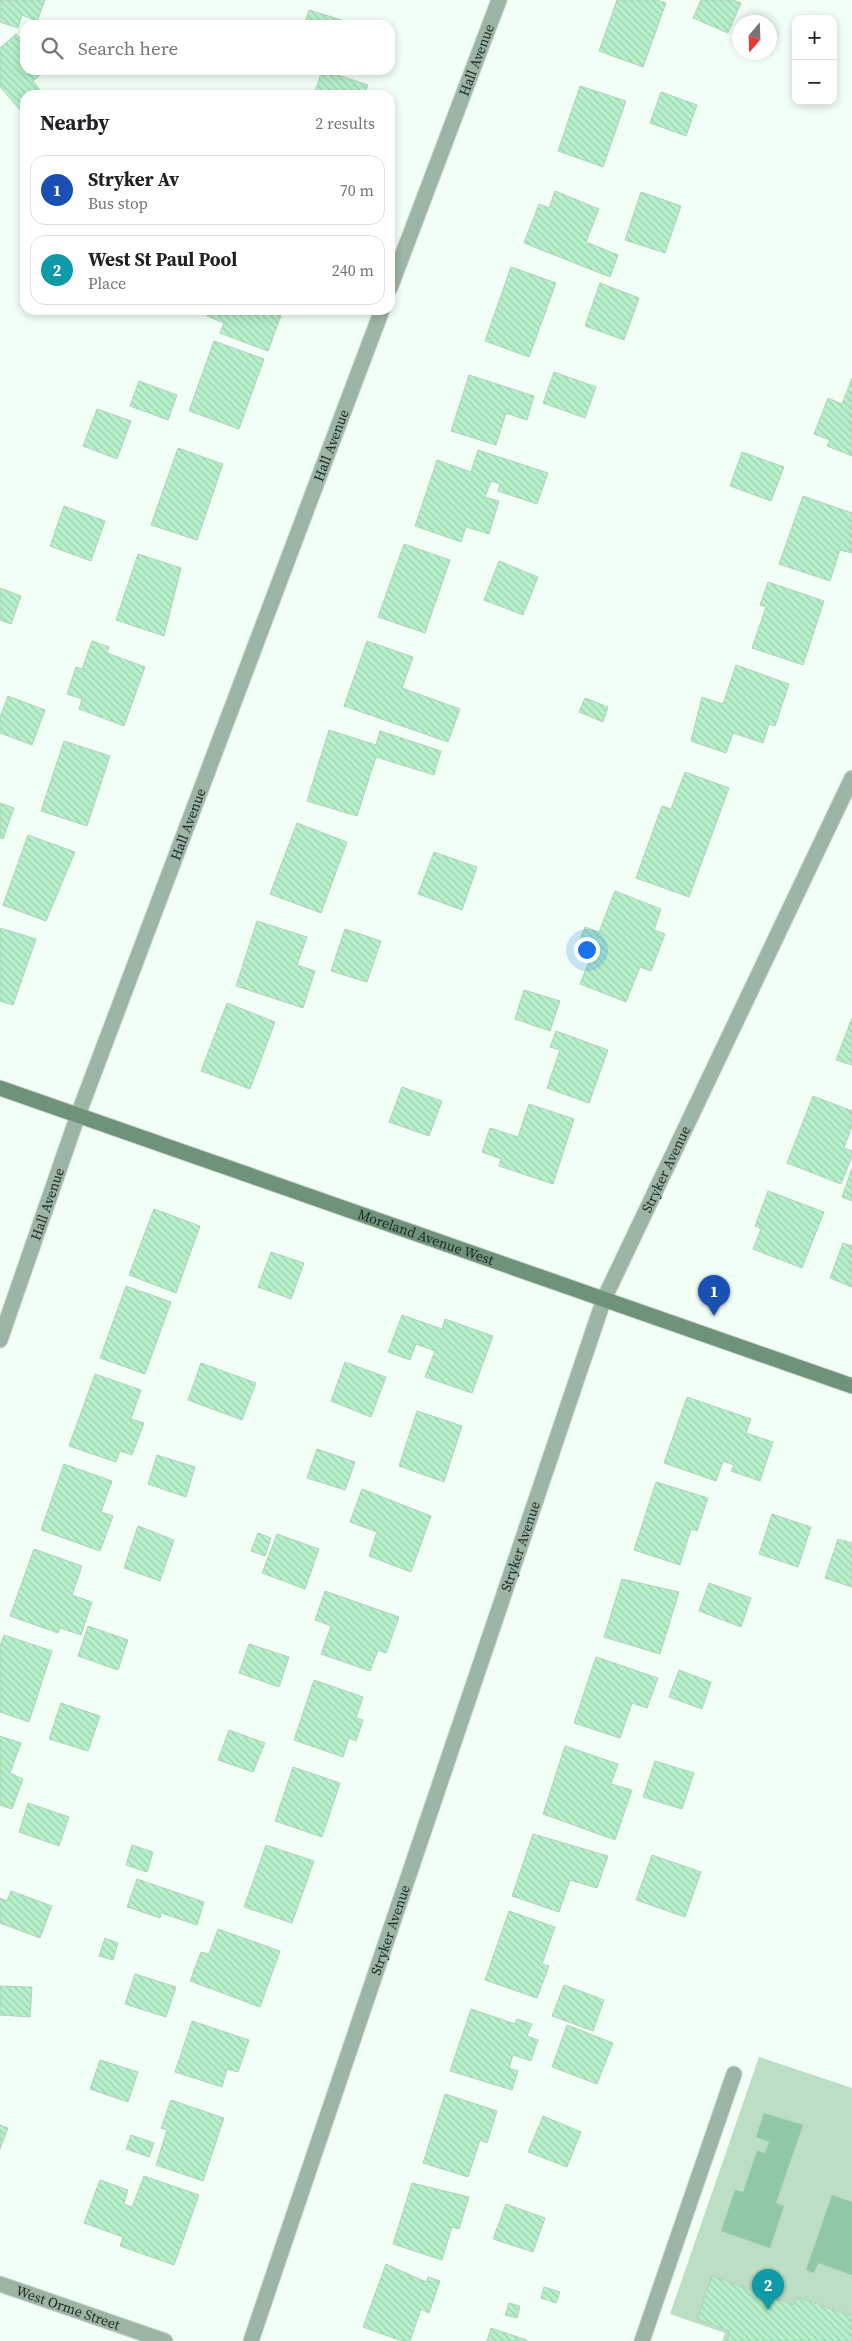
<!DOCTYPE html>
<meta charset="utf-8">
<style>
:root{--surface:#fff;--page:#f2f2f2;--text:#202124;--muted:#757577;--line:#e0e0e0;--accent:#0f766e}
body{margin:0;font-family:"Source Serif 4",serif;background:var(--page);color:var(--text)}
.controls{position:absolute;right:15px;top:15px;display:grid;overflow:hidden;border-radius:10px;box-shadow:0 2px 8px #0003}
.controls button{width:45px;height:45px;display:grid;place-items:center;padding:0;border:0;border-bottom:1px solid var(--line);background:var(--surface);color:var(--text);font:25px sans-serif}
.compass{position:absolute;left:732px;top:15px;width:45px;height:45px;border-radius:50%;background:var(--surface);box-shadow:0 2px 8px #0003;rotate:199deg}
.you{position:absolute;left:586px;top:949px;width:18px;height:18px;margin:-12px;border:4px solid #fff;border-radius:50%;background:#1a73e8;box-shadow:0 0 0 8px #1a73e833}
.badge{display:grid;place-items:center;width:32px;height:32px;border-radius:50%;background:var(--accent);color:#fff;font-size:16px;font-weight:700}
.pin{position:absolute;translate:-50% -41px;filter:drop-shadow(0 1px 2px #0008)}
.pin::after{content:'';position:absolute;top:26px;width:18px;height:15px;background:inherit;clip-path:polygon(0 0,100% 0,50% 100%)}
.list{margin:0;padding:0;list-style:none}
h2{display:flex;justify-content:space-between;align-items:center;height:65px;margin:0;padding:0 20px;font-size:21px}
h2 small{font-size:16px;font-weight:400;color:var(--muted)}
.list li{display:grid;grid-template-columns:32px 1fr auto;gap:15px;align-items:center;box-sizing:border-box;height:70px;margin:0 10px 10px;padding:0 10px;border:1px solid var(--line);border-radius:15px}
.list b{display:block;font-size:19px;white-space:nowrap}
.list p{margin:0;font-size:16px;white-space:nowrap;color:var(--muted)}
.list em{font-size:16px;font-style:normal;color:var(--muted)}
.icon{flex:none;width:28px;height:28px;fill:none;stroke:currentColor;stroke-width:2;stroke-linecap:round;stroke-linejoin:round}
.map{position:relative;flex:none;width:852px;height:2341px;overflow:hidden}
.search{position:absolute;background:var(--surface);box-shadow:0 2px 8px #0003;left:20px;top:20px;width:375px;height:55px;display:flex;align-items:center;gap:12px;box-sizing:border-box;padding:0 18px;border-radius:15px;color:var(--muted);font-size:19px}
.panel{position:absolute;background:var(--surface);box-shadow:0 2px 8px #0003;left:20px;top:90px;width:375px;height:225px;border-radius:15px}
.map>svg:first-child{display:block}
.green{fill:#bbdec5}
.water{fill:#8fc8a2}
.building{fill:url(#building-back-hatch);stroke:#b3d1bc}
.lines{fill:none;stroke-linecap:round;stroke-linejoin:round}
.lane-casing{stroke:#ccd8d0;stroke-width:17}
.street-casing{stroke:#ccd8d0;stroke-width:17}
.secondary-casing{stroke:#ccd8d0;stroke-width:17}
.lane{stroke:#9cb5a4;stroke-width:15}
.street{stroke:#9cb5a4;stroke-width:15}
.secondary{stroke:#6e927a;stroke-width:15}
.labels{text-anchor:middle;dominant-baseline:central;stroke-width:4;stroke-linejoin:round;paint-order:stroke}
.street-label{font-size:14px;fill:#1d2821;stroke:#f2fff6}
</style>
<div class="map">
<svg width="852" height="2341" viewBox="0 0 852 2341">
<defs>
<pattern id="building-back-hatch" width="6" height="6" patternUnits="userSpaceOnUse" patternTransform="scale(1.25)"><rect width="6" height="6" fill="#b6f1ca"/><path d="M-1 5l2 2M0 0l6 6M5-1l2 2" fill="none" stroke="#9ccfad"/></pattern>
</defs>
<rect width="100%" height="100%" fill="#f2fff6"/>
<path class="green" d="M 759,2057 L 852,2088 L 852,2341 L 722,2341 L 725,2333 L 670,2314 Z"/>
<path class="water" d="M 764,2113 L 803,2125 L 776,2203 L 784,2206 L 770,2248 L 721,2231 L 735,2190 L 743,2192 L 757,2151 L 765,2153 L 769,2142 L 756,2137 Z
M 832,2195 L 852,2202 L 852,2275 L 818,2263 L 814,2273 L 806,2270 Z"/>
<path class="building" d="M 0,0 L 45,0 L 37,21 L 22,15 L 18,28 L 0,22 Z
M 617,0 L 657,0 L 666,3 L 643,67 L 599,51 Z
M 701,0 L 733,0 L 741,3 L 728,33 L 693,18 Z
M 309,10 L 351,23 L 351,25 L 304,25 Z
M 16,34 L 25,44 L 25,70 L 46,70 L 33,81 L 44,95 L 25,95 L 23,113 L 0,87 L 0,48 Z
M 322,70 L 368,85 L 364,95 L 314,95 Z
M 580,86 L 626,101 L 603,167 L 558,151 Z
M 661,92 L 697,105 L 686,136 L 650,123 Z
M 555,191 L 599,209 L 586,242 L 618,255 L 610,277 L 524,243 L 539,204 L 549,208 Z
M 641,192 L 681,206 L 665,253 L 625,240 Z
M 511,267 L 556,283 L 529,357 L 485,341 Z
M 600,283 L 639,298 L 624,340 L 585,326 Z
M 209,310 L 283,310 L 268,351 L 220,333 L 224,323 L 207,316 Z
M 214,341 L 264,359 L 239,429 L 189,411 Z
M 554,372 L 596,387 L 585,418 L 543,403 Z
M 469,375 L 534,396 L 527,420 L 506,413 L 496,445 L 451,431 Z
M 852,378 L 852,456 L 827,446 L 830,440 L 814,434 L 828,398 L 842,404 Z
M 139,381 L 177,395 L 168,420 L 130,406 Z
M 97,409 L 131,421 L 117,459 L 83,446 Z
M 178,448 L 223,464 L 197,540 L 151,525 Z
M 478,450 L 548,473 L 537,504 L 498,491 L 500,484 L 491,481 L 485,497 L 499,501 L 489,534 L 466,527 L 461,542 L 415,526 L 437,460 L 471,472 Z
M 742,452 L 784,467 L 771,501 L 730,486 Z
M 803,496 L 852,513 L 852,553 L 840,550 L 830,581 L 779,564 Z
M 64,506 L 105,521 L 91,561 L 50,546 Z
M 404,544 L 450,560 L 425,633 L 378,617 Z
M 138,554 L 181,568 L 164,636 L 116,620 Z
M 499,561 L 538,577 L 523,615 L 484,600 Z
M 768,582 L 824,601 L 803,665 L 752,648 L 766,607 L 760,605 Z
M 0,588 L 21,596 L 11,624 L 0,620 Z
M 92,641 L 109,647 L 107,653 L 145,667 L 124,726 L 79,709 L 82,699 L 67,694 L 76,667 L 82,669 Z
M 367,641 L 413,657 L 402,688 L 460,709 L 448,742 L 344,706 Z
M 736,665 L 789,684 L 775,726 L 769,724 L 763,743 L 733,733 L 726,753 L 691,741 L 702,697 L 723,704 Z
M 8,696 L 45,710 L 32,745 L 0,733 L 0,717 Z
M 585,698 L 608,707 L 603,722 L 579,712 Z
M 329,730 L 376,745 L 380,731 L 441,751 L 434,775 L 376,757 L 357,816 L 307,801 Z
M 64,741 L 110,756 L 87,826 L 41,811 Z
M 685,772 L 729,788 L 689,897 L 636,878 L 662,806 L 671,809 Z
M 0,803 L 14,808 L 3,839 L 0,838 Z
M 297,823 L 347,842 L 321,913 L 270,894 Z
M 28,835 L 75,852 L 46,921 L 3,905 Z
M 434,852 L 477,867 L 462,910 L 418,894 Z
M 615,891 L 661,909 L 654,930 L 665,934 L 651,971 L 640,967 L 626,1002 L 580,984 L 592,954 L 577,948 L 585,927 L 599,932 Z
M 257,921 L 307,937 L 297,965 L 315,971 L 303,1008 L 236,986 Z
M 0,928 L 36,939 L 13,1005 L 0,1001 Z
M 345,929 L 381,941 L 367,982 L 331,971 Z
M 524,990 L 560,1001 L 550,1031 L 515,1019 Z
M 227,1003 L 275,1022 L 250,1089 L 201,1071 Z
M 852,1018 L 852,1065 L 836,1060 Z
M 556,1031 L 608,1050 L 589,1103 L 547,1088 L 560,1050 L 550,1047 Z
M 402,1087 L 442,1101 L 429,1136 L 389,1122 Z
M 813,1096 L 852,1111 L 852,1126 L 844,1148 L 852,1151 L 852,1156 L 841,1184 L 787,1163 Z
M 529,1104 L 574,1119 L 553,1184 L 499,1166 L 501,1159 L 482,1152 L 490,1128 L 518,1137 Z
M 852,1168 L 852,1201 L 842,1197 Z
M 768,1191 L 824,1212 L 802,1268 L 753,1249 L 761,1229 L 755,1226 Z
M 154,1209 L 200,1226 L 176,1293 L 129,1275 Z
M 843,1243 L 852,1246 L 852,1287 L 830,1278 Z
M 271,1252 L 304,1263 L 291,1299 L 258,1287 Z
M 126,1286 L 171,1302 L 145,1374 L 100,1358 Z
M 402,1315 L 442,1329 L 445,1319 L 493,1336 L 472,1393 L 425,1377 L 435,1351 L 416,1344 L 410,1360 L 388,1352 Z
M 345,1362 L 386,1377 L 371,1417 L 331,1401 Z
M 201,1363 L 256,1383 L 242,1420 L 188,1400 Z
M 95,1374 L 141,1390 L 131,1419 L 144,1423 L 132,1455 L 120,1451 L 116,1462 L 69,1446 Z
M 687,1397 L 751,1419 L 746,1433 L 773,1442 L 760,1481 L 731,1471 L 734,1465 L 723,1461 L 716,1481 L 664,1463 Z
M 417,1411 L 462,1426 L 444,1482 L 399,1466 Z
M 317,1449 L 355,1462 L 345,1490 L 307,1478 Z
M 157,1455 L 195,1467 L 186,1497 L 148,1484 Z
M 64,1464 L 112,1481 L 101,1512 L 113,1516 L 100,1551 L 41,1530 Z
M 656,1482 L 708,1498 L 697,1531 L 691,1529 L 680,1565 L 634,1550 Z
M 362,1489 L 431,1516 L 411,1572 L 369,1556 L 377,1532 L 350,1522 Z
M 772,1514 L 811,1527 L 798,1567 L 759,1554 Z
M 138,1526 L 174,1540 L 160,1581 L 124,1568 Z
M 258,1533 L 271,1538 L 265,1556 L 251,1551 Z
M 277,1534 L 319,1549 L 305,1589 L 262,1573 Z
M 838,1539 L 852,1543 L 852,1587 L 825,1578 Z
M 34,1549 L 82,1566 L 72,1595 L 92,1602 L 81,1635 L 60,1628 L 58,1633 L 10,1616 Z
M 622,1579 L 679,1592 L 660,1654 L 604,1637 Z
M 709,1583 L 751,1598 L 741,1627 L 699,1611 Z
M 325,1591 L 399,1617 L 386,1653 L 378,1650 L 370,1671 L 321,1654 L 331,1626 L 315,1620 Z
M 88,1626 L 128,1640 L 118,1670 L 78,1656 Z
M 4,1635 L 52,1651 L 29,1722 L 0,1712 L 0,1646 Z
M 249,1644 L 289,1657 L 279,1687 L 239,1673 Z
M 596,1657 L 658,1678 L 647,1708 L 632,1703 L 620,1738 L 574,1723 Z
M 679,1670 L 711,1682 L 702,1709 L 669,1697 Z
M 314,1680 L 363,1697 L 356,1718 L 363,1720 L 356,1741 L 349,1738 L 343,1757 L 294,1740 Z
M 61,1703 L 100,1716 L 88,1751 L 49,1739 Z
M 229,1730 L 265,1743 L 253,1772 L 218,1760 Z
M 0,1736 L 21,1743 L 10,1773 L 23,1779 L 12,1809 L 0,1805 Z
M 565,1746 L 618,1764 L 611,1784 L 632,1790 L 615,1840 L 543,1814 Z
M 655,1761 L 694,1773 L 682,1809 L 643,1797 Z
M 293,1767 L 340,1783 L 322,1837 L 275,1821 Z
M 28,1803 L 69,1817 L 59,1846 L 19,1832 Z
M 533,1834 L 608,1856 L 597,1888 L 570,1880 L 559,1912 L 512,1896 Z
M 132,1845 L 153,1852 L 147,1872 L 126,1865 Z
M 266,1845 L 314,1861 L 292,1923 L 244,1907 Z
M 652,1855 L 701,1872 L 685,1917 L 636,1900 Z
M 137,1879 L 204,1902 L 197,1925 L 161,1913 L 160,1918 L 127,1907 Z
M 11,1891 L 52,1906 L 40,1938 L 0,1923 L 0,1898 L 7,1901 Z
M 509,1911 L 555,1927 L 542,1964 L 549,1966 L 537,1998 L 485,1980 Z
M 218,1929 L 280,1951 L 260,2007 L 190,1981 L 201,1952 L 209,1954 Z
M 105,1938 L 118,1943 L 113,1960 L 99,1956 Z
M 135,1974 L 176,1987 L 166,2017 L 125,2004 Z
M 564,1985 L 604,2000 L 593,2031 L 552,2016 Z
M 0,1986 L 32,1987 L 30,2017 L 0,2015 Z
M 471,2009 L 515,2024 L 517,2019 L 532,2024 L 527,2036 L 538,2040 L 531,2061 L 513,2055 L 509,2068 L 518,2071 L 512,2090 L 450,2071 Z
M 192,2021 L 249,2040 L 238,2072 L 227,2069 L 222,2087 L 175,2072 Z
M 567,2025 L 613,2043 L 597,2084 L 552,2067 Z
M 100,2060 L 138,2072 L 128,2102 L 90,2089 Z
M 445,2094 L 497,2111 L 487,2143 L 480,2140 L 468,2177 L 423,2163 Z
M 171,2100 L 224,2118 L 203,2181 L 156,2165 L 167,2130 L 161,2128 Z
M 543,2116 L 581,2132 L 567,2167 L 528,2152 Z
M 0,2125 L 8,2128 L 0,2149 Z
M 131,2135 L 154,2143 L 149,2157 L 126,2149 Z
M 144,2176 L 199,2195 L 174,2265 L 120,2246 L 123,2237 L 84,2223 L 100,2180 L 128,2190 L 124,2204 L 132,2207 Z
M 412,2183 L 469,2197 L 459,2229 L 452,2227 L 442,2260 L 393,2244 Z
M 506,2204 L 545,2218 L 533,2252 L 493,2239 Z
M 386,2264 L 426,2282 L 428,2277 L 440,2281 L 429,2313 L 421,2309 L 410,2341 L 402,2341 L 363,2327 Z
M 712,2276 L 794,2305 L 797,2297 L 852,2316 L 852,2341 L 727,2341 L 730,2331 L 697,2319 Z
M 544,2287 L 560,2292 L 556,2303 L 541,2298 Z
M 509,2303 L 520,2306 L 517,2318 L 505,2315 Z
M 491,2328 L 527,2340 L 527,2341 L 487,2341 Z"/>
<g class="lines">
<defs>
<path id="lane" d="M 642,2341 L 734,2074"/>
<g id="street">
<path id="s1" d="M 390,288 L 499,0"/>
<path id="s2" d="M 0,1340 L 78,1115 L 382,310"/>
<path id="s3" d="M 0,2284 L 165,2341"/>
<path id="s4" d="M 251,2341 L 604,1299 L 852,778"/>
</g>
<g id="secondary">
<path id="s5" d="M 0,1088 L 852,1386"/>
</g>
</defs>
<use href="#lane" class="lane-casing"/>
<use href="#street" class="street-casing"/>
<use href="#secondary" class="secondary-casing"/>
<use href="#lane" class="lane"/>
<use href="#street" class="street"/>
<use href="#secondary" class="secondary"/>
</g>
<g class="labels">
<g class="street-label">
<text stroke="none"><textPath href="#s1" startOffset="244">Hall Avenue</textPath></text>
<text stroke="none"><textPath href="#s2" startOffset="954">Hall Avenue</textPath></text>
<text stroke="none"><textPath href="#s2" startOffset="549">Hall Avenue</textPath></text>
<text stroke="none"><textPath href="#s4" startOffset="1244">Stryker Avenue</textPath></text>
<text stroke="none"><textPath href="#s2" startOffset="144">Hall Avenue</textPath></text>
<text stroke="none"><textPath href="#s5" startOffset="451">Moreland Avenue West</textPath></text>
<text stroke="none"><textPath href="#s4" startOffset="839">Stryker Avenue</textPath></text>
<text stroke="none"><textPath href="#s4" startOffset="434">Stryker Avenue</textPath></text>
<text stroke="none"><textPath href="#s3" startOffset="72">West Orme Street</textPath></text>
</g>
</g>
</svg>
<div class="controls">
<button>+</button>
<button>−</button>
</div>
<svg class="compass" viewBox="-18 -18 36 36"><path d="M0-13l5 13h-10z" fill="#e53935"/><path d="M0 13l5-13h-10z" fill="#757577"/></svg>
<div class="you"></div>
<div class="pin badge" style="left:714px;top:1316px;background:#1a4fb4">1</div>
<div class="pin badge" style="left:768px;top:2310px;background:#0f9aa8">2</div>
<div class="search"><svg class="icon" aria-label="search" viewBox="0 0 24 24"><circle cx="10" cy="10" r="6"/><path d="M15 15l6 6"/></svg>Search here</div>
<section class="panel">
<h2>Nearby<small>2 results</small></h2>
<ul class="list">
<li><span class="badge" style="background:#1a4fb4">1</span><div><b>Stryker Av</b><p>Bus stop</p></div><em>70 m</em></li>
<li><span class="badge" style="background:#0f9aa8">2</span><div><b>West St Paul Pool</b><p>Place</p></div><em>240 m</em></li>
</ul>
</section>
</div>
